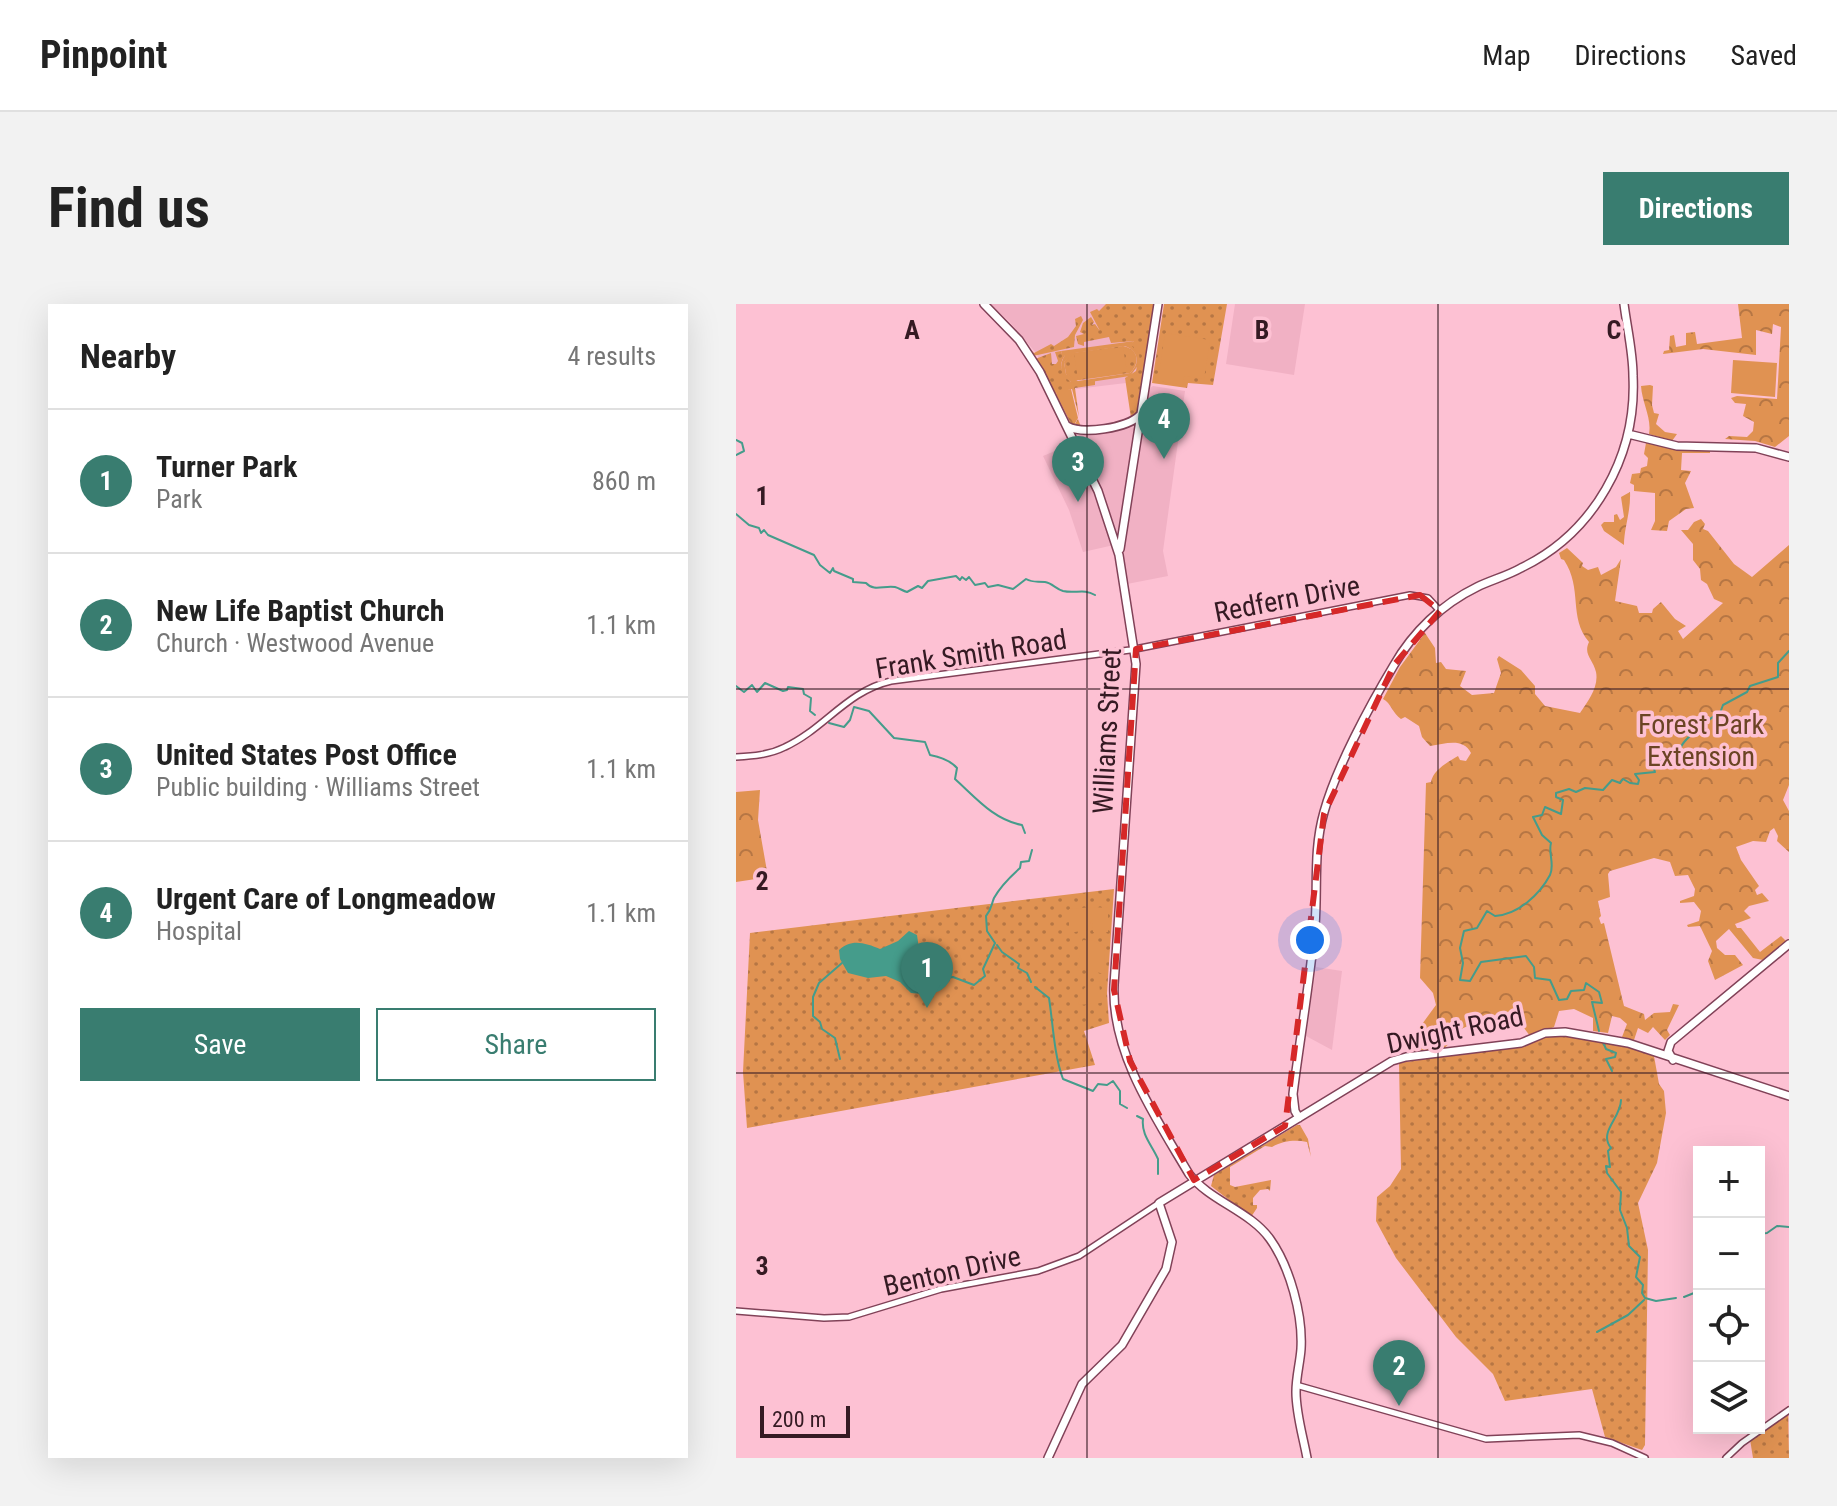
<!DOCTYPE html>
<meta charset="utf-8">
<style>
:root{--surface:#fff;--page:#f2f2f2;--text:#222;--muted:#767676;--line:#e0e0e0;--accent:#397d70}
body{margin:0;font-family:"Roboto Condensed",sans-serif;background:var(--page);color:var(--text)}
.controls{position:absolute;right:24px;bottom:24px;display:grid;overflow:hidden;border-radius:0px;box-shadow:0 8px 32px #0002}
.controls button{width:72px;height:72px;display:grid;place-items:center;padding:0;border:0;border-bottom:2px solid var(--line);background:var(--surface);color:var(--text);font:40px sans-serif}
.scale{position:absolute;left:24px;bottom:20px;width:90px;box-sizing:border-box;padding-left:8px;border:4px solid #351a23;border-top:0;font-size:22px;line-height:28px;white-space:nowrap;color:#351a23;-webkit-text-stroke:6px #fdc1d3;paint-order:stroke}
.you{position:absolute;left:574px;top:636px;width:28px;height:28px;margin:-20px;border:6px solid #fff;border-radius:50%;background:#1a73e8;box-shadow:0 0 0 12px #1a73e833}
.badge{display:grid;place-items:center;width:52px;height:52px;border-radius:50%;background:var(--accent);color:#fff;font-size:26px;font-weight:700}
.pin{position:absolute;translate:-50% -66px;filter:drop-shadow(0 2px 4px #0008)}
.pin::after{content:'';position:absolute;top:42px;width:28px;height:24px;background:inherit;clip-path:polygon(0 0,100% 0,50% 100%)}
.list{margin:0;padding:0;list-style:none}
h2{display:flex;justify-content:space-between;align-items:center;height:104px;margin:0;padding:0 32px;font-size:34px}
h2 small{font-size:26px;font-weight:400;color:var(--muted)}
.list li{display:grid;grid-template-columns:52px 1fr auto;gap:24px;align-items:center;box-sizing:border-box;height:144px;padding:0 32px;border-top:2px solid var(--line)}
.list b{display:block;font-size:30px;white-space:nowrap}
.list p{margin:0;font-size:26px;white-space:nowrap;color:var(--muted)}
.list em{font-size:26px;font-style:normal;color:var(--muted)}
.actions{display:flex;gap:16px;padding:24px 32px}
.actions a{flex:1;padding:18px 0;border:2px solid var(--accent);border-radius:0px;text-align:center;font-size:28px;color:var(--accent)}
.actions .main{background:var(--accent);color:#fff}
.icon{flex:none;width:44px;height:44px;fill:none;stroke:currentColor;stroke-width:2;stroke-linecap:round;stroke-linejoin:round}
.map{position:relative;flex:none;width:1053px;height:1154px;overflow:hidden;border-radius:0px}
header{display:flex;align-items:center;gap:48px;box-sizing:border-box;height:112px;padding:0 40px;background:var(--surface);border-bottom:2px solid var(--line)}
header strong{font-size:38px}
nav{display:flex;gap:44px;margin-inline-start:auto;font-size:28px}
.intro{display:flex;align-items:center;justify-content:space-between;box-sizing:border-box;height:192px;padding:0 48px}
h1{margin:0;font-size:56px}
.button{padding:20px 36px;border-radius:0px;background:var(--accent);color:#fff;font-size:28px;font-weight:700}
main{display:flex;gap:48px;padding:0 48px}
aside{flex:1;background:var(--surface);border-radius:0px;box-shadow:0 8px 32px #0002}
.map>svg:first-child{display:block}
.built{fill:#f1b1c4}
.grass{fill:url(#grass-dots)}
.forest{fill:url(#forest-crowns)}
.pitch{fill:#e09252;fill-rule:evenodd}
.water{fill:#459c8b}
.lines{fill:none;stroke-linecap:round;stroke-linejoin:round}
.stream{stroke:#459c8b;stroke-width:2}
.minor-casing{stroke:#814258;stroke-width:8}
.major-casing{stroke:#814258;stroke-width:10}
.minor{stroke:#fff;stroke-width:5}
.major{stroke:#fff;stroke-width:7}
.marked{fill:none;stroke:#d62828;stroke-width:6;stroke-dasharray:16 10;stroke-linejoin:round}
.grid{fill:none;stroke:#351a23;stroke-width:2;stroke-opacity:0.55}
.labels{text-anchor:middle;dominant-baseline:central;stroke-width:7;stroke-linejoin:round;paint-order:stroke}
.street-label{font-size:28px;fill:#351a23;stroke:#fdc1d3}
.park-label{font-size:28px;fill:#6b4424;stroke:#fdc1d3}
.grid-label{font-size:26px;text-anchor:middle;font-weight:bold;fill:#351a23;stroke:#fdc1d3;stroke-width:7;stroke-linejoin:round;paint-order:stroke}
</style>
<header>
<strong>Pinpoint</strong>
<nav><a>Map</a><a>Directions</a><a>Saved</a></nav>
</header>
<div class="intro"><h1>Find us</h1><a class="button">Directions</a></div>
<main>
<aside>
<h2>Nearby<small>4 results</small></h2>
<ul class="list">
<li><span class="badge">1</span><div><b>Turner Park</b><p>Park</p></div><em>860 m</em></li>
<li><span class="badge">2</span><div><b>New Life Baptist Church</b><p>Church · Westwood Avenue</p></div><em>1.1 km</em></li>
<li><span class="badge">3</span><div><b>United States Post Office</b><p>Public building · Williams Street</p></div><em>1.1 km</em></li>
<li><span class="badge">4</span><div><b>Urgent Care of Longmeadow</b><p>Hospital</p></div><em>1.1 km</em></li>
</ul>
<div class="actions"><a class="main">Save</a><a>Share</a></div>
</aside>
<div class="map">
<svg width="1053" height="1154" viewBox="0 0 1053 1154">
<defs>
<pattern id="grass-dots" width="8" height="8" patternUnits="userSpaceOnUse" patternTransform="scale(2)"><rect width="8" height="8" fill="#e09252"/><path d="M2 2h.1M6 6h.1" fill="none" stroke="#b67644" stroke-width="1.8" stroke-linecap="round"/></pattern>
<pattern id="forest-crowns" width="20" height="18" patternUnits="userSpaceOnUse" patternTransform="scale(2)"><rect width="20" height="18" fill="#e09252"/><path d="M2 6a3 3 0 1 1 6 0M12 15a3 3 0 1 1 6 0" fill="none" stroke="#b67644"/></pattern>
</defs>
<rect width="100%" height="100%" fill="#fdc1d3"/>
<path class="built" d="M 254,0 L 417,0 L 405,73 L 389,75 L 390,79 L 340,85 L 339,82 L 318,84 L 300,49 L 273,17 Z
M 499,0 L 569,0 L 558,71 L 490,60 Z
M 417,82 L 449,87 L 427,247 L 432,272 L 391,280 L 378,241 L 347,248 L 333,206 L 307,152 L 333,141 L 344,130 L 393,123 L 407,125 L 414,84 Z
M 580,663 L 606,667 L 596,746 L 570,732 Z"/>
<path class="grass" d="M 370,0 L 420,0 L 402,110 L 393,117 L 371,120 L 395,114 L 389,74 L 400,67 L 403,52 L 394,41 L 398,37 L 375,39 L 373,33 L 348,38 L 348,42 L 342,40 L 340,32 L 348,30 L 344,28 L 347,19 L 355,13 L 358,18 L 356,21 L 359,20 L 364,27 L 354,8 L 361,5 L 363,7 Z
M 428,0 L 491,0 L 477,81 L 452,79 L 451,84 L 416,79 Z
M 345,12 L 347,16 L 339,31 L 338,43 L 297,52 L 296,47 L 298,49 L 315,40 L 318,42 L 332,33 L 340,22 L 339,15 Z
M 387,42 C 402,45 405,58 394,69 L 344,76 L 337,76 L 330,70 L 328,58 L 336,49 Z
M 325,47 L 326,50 L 330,50 C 321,61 326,69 335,78 L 359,77 L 359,81 L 339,84 L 343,113 L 336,85 L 320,89 L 334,120 L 339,120 L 342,115 L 345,123 L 332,120 L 299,55 L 315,49 L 316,60 L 320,60 L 322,57 L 319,48 Z
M 378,585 L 371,689 L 373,719 L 348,727 L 359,761 L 11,824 L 7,768 L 14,629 Z
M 826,730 L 899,744 L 918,752 L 923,780 L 928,787 L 930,809 L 921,859 L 902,899 L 912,946 L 909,1141 L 906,1146 L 869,1133 L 856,1085 L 769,1097 L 757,1070 L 720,1033 L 660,954 L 640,917 L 641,893 L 654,882 L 665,865 L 663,759 L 788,741 L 813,731 Z
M 561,821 L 564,821 L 572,835 L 575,853 L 571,838 C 560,836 549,836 536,843 L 529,842 L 494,863 L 494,881 L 499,883 L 535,876 L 534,887 L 532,885 L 524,886 L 517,894 L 517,901 L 521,901 L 521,904 L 515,913 L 475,882 L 478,871 Z
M 1052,1102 L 1053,1154 L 1017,1154 L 1013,1129 L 1037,1116 Z"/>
<path class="forest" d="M 1002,0 L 1053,0 L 1053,132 L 1039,143 L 1019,137 L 989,135 L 993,132 L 1011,133 L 1017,127 L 1018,118 L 1007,112 L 1010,100 L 999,99 L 995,94 L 1001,92 L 1041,95 L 1045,23 L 1037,20 L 1036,30 L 1020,26 L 1020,51 L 967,45 L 927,50 L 928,47 L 933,46 L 934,32 L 938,31 L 940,43 L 950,41 L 950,29 L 959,28 L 961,40 L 1006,34 Z
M 914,81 L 917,82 L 916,101 L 918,109 L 923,110 L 920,120 L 929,128 L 941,130 L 936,137 L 913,130 C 916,114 906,99 905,82 Z
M 335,85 L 342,114 L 338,121 L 335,120 L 320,90 L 321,87 Z
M 910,139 L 946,147 L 974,146 L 974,149 L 946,149 L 945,166 L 955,167 L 949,179 L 958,204 L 950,205 L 933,217 L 931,227 L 915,226 L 919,217 L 919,189 L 898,187 L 898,181 L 894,179 L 896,170 L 904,169 L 905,164 L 911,162 L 912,154 L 908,150 Z
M 894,188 C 895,207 888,224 888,241 L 868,227 L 865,221 L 868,218 L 878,218 L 878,211 L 881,210 L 884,216 L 888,213 L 885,193 Z
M 965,215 L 969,220 L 967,225 L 972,227 L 998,260 L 1016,273 L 1053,241 L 1053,481 L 1047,496 L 1053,507 L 1053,548 L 1041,537 L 1042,532 L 1038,524 L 1034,527 L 1030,538 L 1017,537 L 1000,543 L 1005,556 L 1023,582 L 1019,586 L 1021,591 L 1026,589 L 1033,597 L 1013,602 L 1008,607 L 1015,614 L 999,620 L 1001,624 L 1005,624 L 1024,648 L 1045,632 L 1050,637 L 1027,656 L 1017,654 L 993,625 L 980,637 L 981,644 L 989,651 L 999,651 L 1007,661 L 979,676 L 972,657 L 976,647 L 964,622 L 952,623 L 951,621 L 963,617 L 965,607 L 958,598 L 944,599 L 944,597 L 958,592 L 959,585 L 952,571 L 939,572 L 934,558 L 918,554 L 874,567 L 872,570 L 874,593 L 862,597 L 865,612 L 863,614 L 865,620 L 868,619 L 888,702 L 908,710 L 909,716 L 918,709 L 934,708 L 937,700 L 943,701 L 931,726 L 934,731 L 929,736 L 917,723 L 912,729 L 902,724 L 898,736 L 886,733 L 891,720 L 884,714 L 876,712 L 872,729 L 857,727 L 857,714 L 838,705 L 823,707 L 818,723 L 794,732 L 788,724 L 732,722 L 725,725 L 709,744 L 673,749 L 681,727 L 700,701 L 697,689 L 684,674 L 690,479 L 695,478 C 697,466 712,458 722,452 L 724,456 L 730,457 L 735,449 C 727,433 709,440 694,442 L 686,433 L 683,422 L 669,413 L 665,415 C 657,410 655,399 647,395 L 664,363 L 689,329 L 699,344 L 700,359 L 705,358 L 710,365 L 730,367 L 724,382 L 736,391 L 758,389 L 765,369 L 761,355 L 763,352 L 785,366 L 799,382 L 799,390 L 809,402 L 844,409 C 852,397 863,383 860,368 C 857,355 847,351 853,338 C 832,313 847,285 828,256 L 825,255 L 823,249 L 831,244 L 847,259 L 846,262 L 852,266 L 862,263 L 865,271 L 880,263 L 885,255 L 879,297 L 901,302 L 903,309 L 916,309 L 917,305 L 925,298 L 939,315 L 950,322 L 942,327 L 947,335 L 987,299 L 978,295 L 971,280 L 965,276 L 964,265 L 957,256 L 957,240 L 945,226 L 952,226 L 958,218 Z
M 24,486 L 22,516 L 32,573 L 0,578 L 0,488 Z"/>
<path class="pitch" d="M 429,29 L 474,36 L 468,75 L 448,72 L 447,81 L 422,77 Z
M 398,37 L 395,41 L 403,50 L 404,59 L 394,72 L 341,80 C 326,76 321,64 329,51 L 326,50 L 325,47 ZM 389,42 C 402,47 405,59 394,69 L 342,77 L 330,70 L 328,58 L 339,49 Z
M 387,43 L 391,68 L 342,75 L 338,50 Z
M 997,56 L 1041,59 L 1039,93 L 995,89 Z
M 357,603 L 372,604 L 372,628 L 357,628 L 356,615 L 351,626 L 333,629 L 333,605 Z
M 347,636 L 358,637 L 369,642 L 368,670 L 341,663 Z
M 363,677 L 365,699 L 343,701 C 342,688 350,679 363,677 Z"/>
<path class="water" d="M 173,627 L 181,631 C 185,658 183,662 209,671 L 210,675 L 197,691 L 175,689 L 164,678 L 150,672 L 132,674 L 112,669 L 104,655 L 103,646 C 115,634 130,639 144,645 L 162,637 Z"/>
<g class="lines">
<path class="stream" d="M 0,136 L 6,139 L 8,147 L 0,151
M 0,210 L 13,221 L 23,224 L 25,229 L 28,226 L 32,231 L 78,251 L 84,261 L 94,269 L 97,264 L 98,267 L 117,275 L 117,278 L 130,279 C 138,288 148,281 159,283 C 163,284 167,287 171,288 L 182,282 L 186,284 L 192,277 L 220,272 L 224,276 L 226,273 L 230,276 L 233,273 L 239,281 L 249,279 L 252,283 L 262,281 L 277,285 L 290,275 C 297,279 301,277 309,278 C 316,279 320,285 327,287 C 340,290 347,284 359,291
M 0,382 L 8,388 L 16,381 L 21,388 L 29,379 L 47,387 L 51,386 L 52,383 L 67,385 L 68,390 L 75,394 L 74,407 L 79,411
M 93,419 L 108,423 L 114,416 L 118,403 L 133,407 L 158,434 L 189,438 L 194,451 C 204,453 214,456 221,464 L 219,475 C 240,494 258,516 286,521 L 289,529
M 261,641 L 266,648 L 283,660 L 282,664 L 291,669 L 295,678
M 209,674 L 217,673 L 238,681 L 249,672 L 247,665 L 259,639 L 251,627 L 250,612 C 256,605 255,601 258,594 C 264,583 275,572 284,564 L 285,558 L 293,557 L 296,546
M 299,683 L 313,694 C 317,720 318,751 327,775 L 357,787 L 362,780 L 371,781 L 377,777 L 384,787 L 384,800 L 391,804
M 863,727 L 856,698 L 866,699 L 863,688 L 850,679 L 848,686 L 835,687 L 831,695 L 823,696 L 814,676 L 799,674 L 798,663 L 790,652 L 745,658 L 734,677 L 724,676 L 727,659 L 724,644 L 728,627 L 741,624 L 751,607 L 759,612 C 782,611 804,590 814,571 C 819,561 812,549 815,539 L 806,531 L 797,513 L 806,511 L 809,503 L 825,510 L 827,496 L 820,493 L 820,489 L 833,485 L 840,488 L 849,484 L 867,486 L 876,476 L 884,479 L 887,475 L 894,479 L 902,480 L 903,476 L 899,470 L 919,468 L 915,456 L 927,456 L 931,447 L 945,443 C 948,435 976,412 984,409 L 987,401 L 1011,388 L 1014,382 L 1042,373 L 1042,359 L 1053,347
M 867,738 L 870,745 L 880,749 L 879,753 L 870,755 L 876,767
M 104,755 L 99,734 L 86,725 L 84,718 L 77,712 L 77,693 L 83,679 L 106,659
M 885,796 C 885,814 862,828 875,844 L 872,847 L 874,863 L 870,862 L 871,869 L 885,888 L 884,906 L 891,924 L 893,942 L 904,953 L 900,973 L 907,981 L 906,989 L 909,994 L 920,997 L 940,994
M 401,812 L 407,815 C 405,831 416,841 422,855 C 422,856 422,869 422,870
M 1023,930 L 1031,929 L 1041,922 L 1053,923
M 948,993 L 958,989 L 963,975
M 861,1028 L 892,1011 L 908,996"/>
<defs>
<path id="minor" d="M 0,453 C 17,452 33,451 49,443 C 88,425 111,387 155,377 L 394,346 L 674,291 L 692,294 L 704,307
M 0,1007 L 88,1014 L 113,1013 L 205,985 L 302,967 L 343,952 L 423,899
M 560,1081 L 750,1135 L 843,1131 L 876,1139 L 909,1154
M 990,1154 L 1006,1139 L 1053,1106"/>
<path id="major" d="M 248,0 L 283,36 L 304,68 L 362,187 L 383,251 L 400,360 L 378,681 C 375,749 420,814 453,870 C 474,897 514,907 534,935 C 554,963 567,1011 565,1045 C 564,1059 560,1073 560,1088 C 560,1110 567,1132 571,1154
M 331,122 C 346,131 392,124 404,111
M 892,130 L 941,142 L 1020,144 L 1053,153
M 384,245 L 422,0
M 937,756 L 932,747 L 935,738 L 1053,640
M 563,814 L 559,807 L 557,790 C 564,734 574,678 579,622 C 582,583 577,546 588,508 C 600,464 634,401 658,361 C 677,328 706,300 741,283 C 755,276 771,272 785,264 C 858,229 901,152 897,72 C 897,48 891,24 888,0
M 312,1154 L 346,1080 L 386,1041 L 430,965 L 436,938 L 423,899 L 656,757 L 670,753 L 785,739 L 809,729 L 829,728 L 892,739 L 1053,792"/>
</defs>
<use href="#minor" class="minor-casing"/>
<use href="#major" class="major-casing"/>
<use href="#minor" class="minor"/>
<use href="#major" class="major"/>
</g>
<path class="marked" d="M 684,291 L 704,307 L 658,361 L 588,510 L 549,822 L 458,876 L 394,757 L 378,686 L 400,345 Z"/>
<path class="grid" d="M 351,0 L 351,1154M 702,0 L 702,1154M 0,385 L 1053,385M 0,769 L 1053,769"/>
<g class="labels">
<g class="street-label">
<text transform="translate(551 295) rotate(-11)">Redfern Drive</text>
<text transform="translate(235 350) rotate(-9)">Frank Smith Road</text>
<text transform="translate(371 427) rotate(-87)">Williams Street</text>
<text transform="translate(719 726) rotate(-12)">Dwight Road</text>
<text transform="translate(216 967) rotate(-13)">Benton Drive</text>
</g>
<g class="park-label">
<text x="965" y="420">Forest Park<tspan x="965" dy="32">Extension</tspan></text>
</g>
</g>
<g class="grid-label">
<text x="176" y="35">A</text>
<text x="526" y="35">B</text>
<text x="878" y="35">C</text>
<text x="26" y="201">1</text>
<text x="26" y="586">2</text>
<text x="26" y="971">3</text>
</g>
</svg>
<div class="controls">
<button>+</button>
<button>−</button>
<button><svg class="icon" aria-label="locate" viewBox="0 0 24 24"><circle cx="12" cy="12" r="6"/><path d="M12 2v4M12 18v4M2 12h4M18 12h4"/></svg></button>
<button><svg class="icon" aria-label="layers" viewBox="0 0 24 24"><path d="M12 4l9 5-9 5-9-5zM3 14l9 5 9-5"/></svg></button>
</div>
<div class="scale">200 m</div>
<div class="you"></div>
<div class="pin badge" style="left:191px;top:704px">1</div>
<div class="pin badge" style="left:663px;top:1102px">2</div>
<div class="pin badge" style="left:342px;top:198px">3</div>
<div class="pin badge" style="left:428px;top:155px">4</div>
</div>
</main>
